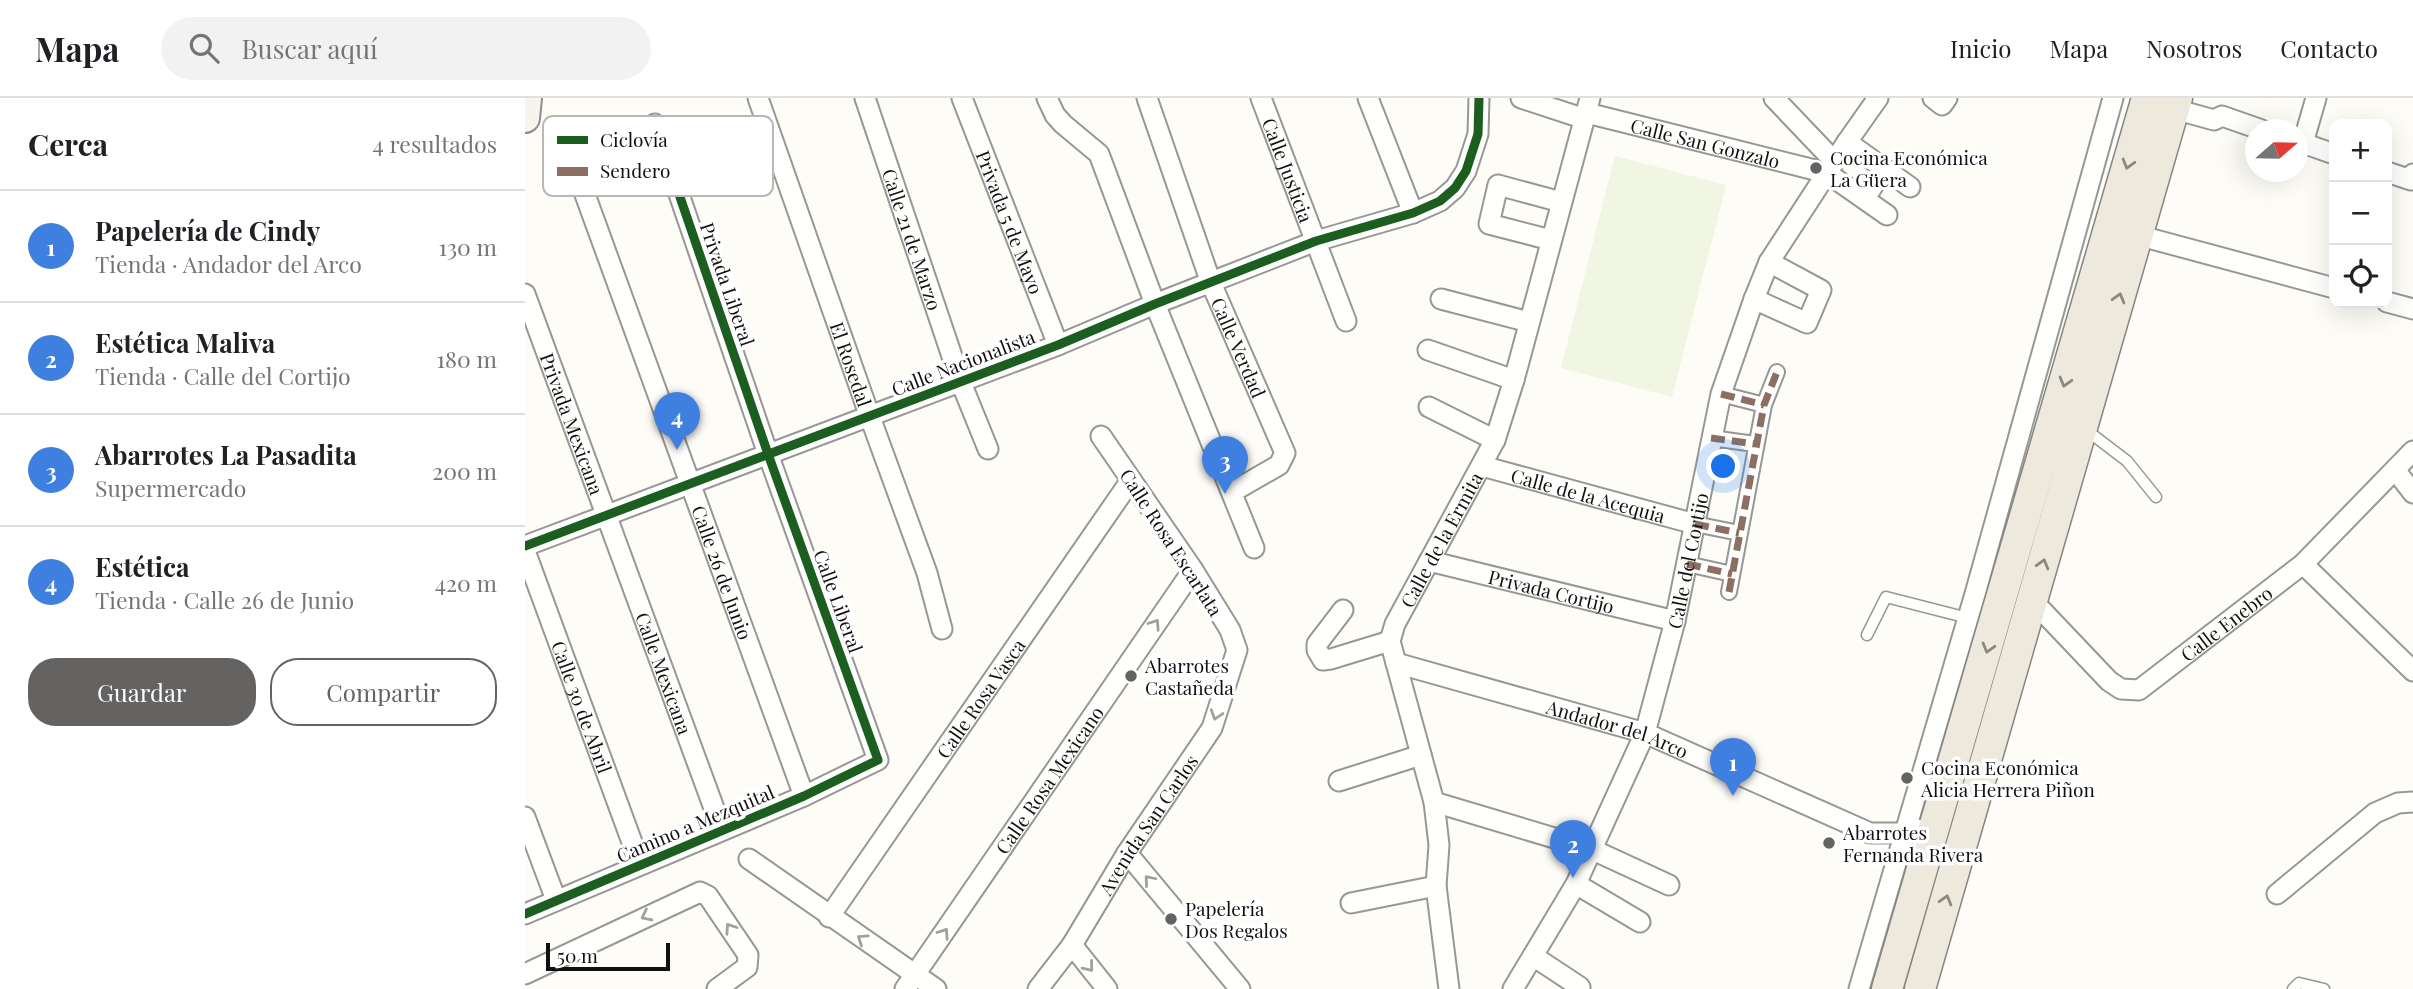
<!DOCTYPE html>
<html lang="es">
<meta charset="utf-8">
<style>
:root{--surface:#fff;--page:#f2f2f2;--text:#202124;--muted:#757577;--line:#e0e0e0;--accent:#646362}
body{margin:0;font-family:"Playfair Display",serif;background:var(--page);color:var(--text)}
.controls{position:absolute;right:21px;top:21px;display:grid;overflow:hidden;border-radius:14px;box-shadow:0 7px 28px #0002}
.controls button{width:63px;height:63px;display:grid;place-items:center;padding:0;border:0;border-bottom:2px solid var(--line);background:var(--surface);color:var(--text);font:35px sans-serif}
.compass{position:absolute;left:1720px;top:21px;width:63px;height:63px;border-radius:50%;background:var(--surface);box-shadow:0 7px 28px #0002;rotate:70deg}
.scale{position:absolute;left:21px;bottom:18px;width:124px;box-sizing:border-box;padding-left:7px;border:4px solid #111;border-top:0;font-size:19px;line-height:24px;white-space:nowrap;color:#111;-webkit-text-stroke:5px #fff;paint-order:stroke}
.you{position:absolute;left:1199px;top:369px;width:24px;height:24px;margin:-18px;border:5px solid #fff;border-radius:50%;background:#1a73e8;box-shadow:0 0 0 10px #1a73e833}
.badge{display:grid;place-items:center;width:46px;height:46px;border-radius:50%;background:var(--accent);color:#fff;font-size:23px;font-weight:700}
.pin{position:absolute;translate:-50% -58px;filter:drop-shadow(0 2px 4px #0008)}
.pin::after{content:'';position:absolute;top:37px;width:24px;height:21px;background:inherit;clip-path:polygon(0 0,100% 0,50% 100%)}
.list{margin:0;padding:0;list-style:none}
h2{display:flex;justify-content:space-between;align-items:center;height:91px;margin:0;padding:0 28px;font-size:30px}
h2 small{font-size:23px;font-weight:400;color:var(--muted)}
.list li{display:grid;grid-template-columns:46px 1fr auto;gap:21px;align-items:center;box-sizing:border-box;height:112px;padding:0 28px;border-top:2px solid var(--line)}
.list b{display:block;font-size:26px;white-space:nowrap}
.list p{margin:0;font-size:23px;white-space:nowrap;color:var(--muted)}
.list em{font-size:23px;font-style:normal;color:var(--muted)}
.actions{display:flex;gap:14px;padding:21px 28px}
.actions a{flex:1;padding:16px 0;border:2px solid var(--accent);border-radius:28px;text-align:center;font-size:24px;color:var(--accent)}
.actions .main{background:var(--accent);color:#fff}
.icon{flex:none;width:38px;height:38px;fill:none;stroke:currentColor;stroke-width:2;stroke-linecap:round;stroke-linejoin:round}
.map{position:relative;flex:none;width:1888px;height:891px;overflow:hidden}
header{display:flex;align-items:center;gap:42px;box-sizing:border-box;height:98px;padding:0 35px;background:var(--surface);border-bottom:2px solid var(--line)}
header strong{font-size:33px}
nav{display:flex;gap:38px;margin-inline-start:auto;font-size:24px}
.search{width:490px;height:63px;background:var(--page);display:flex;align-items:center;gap:18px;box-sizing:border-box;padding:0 24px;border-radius:38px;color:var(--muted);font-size:26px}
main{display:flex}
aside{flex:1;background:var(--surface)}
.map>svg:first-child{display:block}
.pitch{fill:#f0f6e1}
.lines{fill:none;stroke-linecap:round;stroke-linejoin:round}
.service-casing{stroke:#979795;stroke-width:13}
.pedestrian-casing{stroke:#979795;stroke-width:18}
.minor-casing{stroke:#979795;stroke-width:23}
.secondary-casing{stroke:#8e8d8b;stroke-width:32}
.primary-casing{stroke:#858482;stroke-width:33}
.service{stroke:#fffffe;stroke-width:10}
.pedestrian{stroke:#fffffe;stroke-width:14}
.minor{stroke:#fffffe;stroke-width:19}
.secondary{stroke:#f6f4eb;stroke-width:28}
.primary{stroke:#ede9dc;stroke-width:30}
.quiet{stroke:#8d6e63;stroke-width:7;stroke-dasharray:14 7;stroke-linecap:butt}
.cycleway-casing{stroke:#fff;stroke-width:13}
.cycleway{stroke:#1b5e20;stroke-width:9}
.oneway{stroke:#8a8881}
.oneway2{stroke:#a0a09f}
.poi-dot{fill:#646362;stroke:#fff;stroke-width:2.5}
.labels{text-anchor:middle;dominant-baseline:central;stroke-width:7;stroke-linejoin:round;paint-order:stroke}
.street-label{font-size:19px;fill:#111;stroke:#fff}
.poi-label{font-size:19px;fill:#111;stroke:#fff;text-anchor:start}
.key{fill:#fff;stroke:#b8b8b8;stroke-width:2}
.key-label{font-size:19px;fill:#111}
</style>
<header>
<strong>Mapa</strong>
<div class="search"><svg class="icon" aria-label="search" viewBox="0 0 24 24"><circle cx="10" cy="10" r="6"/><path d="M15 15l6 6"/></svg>Buscar aquí</div>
<nav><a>Inicio</a><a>Mapa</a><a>Nosotros</a><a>Contacto</a></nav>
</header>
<main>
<aside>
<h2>Cerca<small>4 resultados</small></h2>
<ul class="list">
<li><span class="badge" style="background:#3f7fe0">1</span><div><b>Papelería de Cindy</b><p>Tienda · Andador del Arco</p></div><em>130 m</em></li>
<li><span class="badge" style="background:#3f7fe0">2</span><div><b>Estética Maliva</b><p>Tienda · Calle del Cortijo</p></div><em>180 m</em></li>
<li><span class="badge" style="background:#3f7fe0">3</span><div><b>Abarrotes La Pasadita</b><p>Supermercado</p></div><em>200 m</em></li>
<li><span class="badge" style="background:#3f7fe0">4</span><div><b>Estética</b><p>Tienda · Calle 26 de Junio</p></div><em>420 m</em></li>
</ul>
<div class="actions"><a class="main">Guardar</a><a>Compartir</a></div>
</aside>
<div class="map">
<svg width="1888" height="891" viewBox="0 0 1888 891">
<rect width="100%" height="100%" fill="#fdfcf7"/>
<path class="pitch" d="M 1090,58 L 1201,87 L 1147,299 L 1036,270 Z"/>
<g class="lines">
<defs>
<path id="service" d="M 1560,331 L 1602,363 L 1631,399
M 1342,537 L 1361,499 L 1443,520
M 1768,891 L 1774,885 L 1799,891"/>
<path id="pedestrian" d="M 1196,296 L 1239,307
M 1186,340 L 1230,346
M 1170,426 L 1214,435
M 1162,466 L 1207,476
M 1204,494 L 1239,307 L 1252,274"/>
<g id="minor">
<path id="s1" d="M 233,0 L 345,319 L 402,475 L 417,531"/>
<path id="s2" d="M 340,0 L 435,282 L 463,351"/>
<path id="s3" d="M 437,0 L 533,247"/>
<path d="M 522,0 L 530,17 L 538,26 L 574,56 L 630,206 L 729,450"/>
<path id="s4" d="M 622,0 L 686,185 L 760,355 L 754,367 L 707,394"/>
<path id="s5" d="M 736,0 L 821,223"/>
<path d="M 843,0 L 888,115"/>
<path d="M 996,0 L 1060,21"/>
<path d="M 1249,0 L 1309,63"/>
<path d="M 1408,0 L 1417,7 L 1422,0"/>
<path d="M 1649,11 L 1689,22 L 1697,18 L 1737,32"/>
<path id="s6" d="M 1062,15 L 1302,75 L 1362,117"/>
<path d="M 1772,43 L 1809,56"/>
<path d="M 1322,44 L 1385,89"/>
<path d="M 1778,45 L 1791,0"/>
<path d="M 1862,74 L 1886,82 L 1888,76"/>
<path id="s7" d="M 58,91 L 279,698"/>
<path d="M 1340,100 L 1359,71"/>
<path d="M 1612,137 L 1809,190"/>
<path d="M 1026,142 L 964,126 L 973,87 L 1036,104"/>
<path id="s8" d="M 0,196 L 197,732"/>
<path d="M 916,201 L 1004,224"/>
<path d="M 1229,201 L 1282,225 L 1296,192 L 1244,164"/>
<path d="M 1862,204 L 1888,211"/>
<path d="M 903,252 L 989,282"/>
<path d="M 904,309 L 970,342"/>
<path id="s9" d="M 957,368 L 1170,426"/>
<path d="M 1871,373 L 1888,395"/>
<path d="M 0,448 L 533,247 L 630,206 L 791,143 L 888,115 L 915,103 L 930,90 L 941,73 L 953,36 L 954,0"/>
<path id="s10" d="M 0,453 L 115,766"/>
<path id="s11" d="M 904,463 L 1150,523"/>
<path d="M 1778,466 L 1888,573"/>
<path id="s12" d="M 1507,502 L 1584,583 L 1596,591 L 1614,592 L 1778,466 L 1888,353"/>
<path d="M 818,512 L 792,546 L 792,552 L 798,562 L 806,561 L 865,543"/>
<path id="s13" d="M 871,565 L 1120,635 L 1345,735 L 1382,735 L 1392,731"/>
<path d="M 814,683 L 896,657"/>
<path d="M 909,704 L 1066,751 L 1144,787"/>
<path d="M 0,719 L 31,802"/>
<path d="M 602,755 L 715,891"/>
<path d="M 224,761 L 411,891"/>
<path d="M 1051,786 L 1115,824"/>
<path d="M 1752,796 L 1850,715 L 1873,705 L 1888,704"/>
<path d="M 826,805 L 911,788"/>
<path d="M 0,816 L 279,698 L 353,662 L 243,356 L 130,26"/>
<path id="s14" d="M 304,819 L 606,382"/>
<path d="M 547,847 L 582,891"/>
<path d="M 1008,858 L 1055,889 L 1054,891"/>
<path d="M 0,876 L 175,794 L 183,798 L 223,857 L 222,869 L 192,891"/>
<path id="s15" d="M 380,891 L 668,472"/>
<path id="s16" d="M 513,891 L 547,847 L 602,755 L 687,630 L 712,552 L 705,532 L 668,472 L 576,338"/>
<path id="s17" d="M 924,891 L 911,788 L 914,747 L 909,704 L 865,543 L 870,526 L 970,342 L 989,282 L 1065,0"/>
<path id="s18" d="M 988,891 L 1051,786 L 1120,635 L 1150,523 L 1196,296 L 1229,201 L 1244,164 L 1322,44 L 1353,0"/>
<path d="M 1334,891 L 1450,496 L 1588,0"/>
</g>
<path id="secondary" d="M 0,20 L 2,0"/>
<path id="primary" d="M 1362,891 L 1622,0
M 1395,891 L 1652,0"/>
</defs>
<use href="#service" class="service-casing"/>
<use href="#pedestrian" class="pedestrian-casing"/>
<use href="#minor" class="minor-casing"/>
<use href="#secondary" class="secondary-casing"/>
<use href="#primary" class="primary-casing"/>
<use href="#service" class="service"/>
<use href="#pedestrian" class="pedestrian"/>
<use href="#minor" class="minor"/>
<use href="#secondary" class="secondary"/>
<use href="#primary" class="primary"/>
<path class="quiet" d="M 1196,296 L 1239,307
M 1186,340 L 1230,346
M 1170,426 L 1214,435
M 1162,466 L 1207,476
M 1204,494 L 1239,307 L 1252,274"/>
<defs>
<path id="cycleway" d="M 0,448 L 533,247 L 630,206 L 791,143 L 888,115 L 915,103 L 930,90 L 941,73 L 953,36 L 954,0
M 0,816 L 279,698 L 353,662 L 243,356 L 130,26"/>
</defs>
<use href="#cycleway" class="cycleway-casing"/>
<use href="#cycleway" class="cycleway"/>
</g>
<defs><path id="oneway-chevron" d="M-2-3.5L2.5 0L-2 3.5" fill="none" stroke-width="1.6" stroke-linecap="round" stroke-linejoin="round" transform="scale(1.75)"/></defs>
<g class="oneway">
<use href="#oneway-chevron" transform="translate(1603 66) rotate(106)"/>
<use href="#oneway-chevron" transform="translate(1594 200) rotate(-74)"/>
<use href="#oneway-chevron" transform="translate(1540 284) rotate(106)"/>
<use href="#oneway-chevron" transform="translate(1518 466) rotate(-74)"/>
<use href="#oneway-chevron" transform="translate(1463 550) rotate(106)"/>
<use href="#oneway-chevron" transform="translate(1421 802) rotate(-74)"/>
</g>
<g class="oneway2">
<use href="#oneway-chevron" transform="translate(630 526) rotate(-56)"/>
<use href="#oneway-chevron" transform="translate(691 617) rotate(108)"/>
<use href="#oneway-chevron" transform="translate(624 782) rotate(-130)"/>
<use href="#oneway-chevron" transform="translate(121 818) rotate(154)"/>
<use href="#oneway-chevron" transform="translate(205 830) rotate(-124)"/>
<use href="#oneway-chevron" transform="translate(419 835) rotate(-56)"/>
<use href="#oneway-chevron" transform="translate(337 841) rotate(-146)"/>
<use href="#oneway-chevron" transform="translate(564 869) rotate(51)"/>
</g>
<g class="poi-dot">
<circle cx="1291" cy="70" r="7"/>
<circle cx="606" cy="578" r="7"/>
<circle cx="1382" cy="680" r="7"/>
<circle cx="1304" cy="745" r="7"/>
<circle cx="646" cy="821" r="7"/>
</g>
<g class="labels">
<g class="street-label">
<text stroke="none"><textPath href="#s6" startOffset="122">Calle San Gonzalo</textPath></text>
<text stroke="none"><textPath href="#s5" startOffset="77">Calle Justicia</textPath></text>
<text stroke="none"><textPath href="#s3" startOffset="133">Privada 5 de Mayo</textPath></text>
<text stroke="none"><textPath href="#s2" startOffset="149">Calle 21 de Marzo</textPath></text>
<text transform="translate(203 186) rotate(71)">Privada Liberal</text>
<text stroke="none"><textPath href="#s4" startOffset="266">Calle Verdad</textPath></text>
<text transform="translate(438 264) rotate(-21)">Calle Nacionalista</text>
<text stroke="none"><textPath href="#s1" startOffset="282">El Rosedal</textPath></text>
<text stroke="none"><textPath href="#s8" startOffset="138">Privada Mexicana</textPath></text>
<text stroke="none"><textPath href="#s9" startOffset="110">Calle de la Acequia</textPath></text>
<text stroke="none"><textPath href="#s17" startOffset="469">Calle de la Ermita</textPath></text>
<text transform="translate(647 444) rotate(57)">Calle Rosa Escarlata</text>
<text stroke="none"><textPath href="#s18" startOffset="466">Calle del Cortijo</textPath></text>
<text stroke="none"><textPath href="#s7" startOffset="408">Calle 26 de Junio</textPath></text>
<text stroke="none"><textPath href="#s11" startOffset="126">Privada Cortijo</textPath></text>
<text transform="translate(314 503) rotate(70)">Calle Liberal</text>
<text stroke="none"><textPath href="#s12" startOffset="254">Calle Enebro</textPath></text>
<text stroke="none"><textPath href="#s8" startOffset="404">Calle Mexicana</textPath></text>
<text stroke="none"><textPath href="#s14" startOffset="266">Calle Rosa Vasca</textPath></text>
<text stroke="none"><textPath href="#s10" startOffset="166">Calle 30 de Abril</textPath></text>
<text stroke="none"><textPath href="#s13" startOffset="231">Andador del Arco</textPath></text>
<text stroke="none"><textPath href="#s15" startOffset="254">Calle Rosa Mexicano</textPath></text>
<text transform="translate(170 725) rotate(-23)">Camino a Mezquital</text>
<text stroke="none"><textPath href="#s16" startOffset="198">Avenida San Carlos</textPath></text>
</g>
<g class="poi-label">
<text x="1305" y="59">Cocina Económica<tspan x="1305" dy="22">La Güera</tspan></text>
<text x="620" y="567">Abarrotes<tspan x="620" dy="22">Castañeda</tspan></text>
<text x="1396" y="669">Cocina Económica<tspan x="1396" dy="22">Alicia Herrera Piñon</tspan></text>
<text x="1318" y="734">Abarrotes<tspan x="1318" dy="22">Fernanda Rivera</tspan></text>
<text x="660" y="810">Papelería<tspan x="660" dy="22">Dos Regalos</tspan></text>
</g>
</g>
<rect x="18" y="18" width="230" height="80" rx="10" class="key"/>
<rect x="32" y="38" width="31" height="8" fill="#1b5e20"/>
<rect x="32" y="69" width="31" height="9" fill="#8d6e63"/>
<g class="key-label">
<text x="75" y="49">Ciclovía</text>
<text x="75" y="80">Sendero</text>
</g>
</svg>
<div class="controls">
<button>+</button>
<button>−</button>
<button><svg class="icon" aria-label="locate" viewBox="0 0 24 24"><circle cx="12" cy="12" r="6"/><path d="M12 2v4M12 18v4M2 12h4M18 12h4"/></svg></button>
</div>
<svg class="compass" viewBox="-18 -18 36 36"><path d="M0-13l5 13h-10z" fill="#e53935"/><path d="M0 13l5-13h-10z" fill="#757577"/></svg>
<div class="scale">50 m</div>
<div class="you"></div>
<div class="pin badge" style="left:1208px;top:698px;background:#3f7fe0">1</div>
<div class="pin badge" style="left:1048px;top:780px;background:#3f7fe0">2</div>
<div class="pin badge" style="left:700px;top:396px;background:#3f7fe0">3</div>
<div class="pin badge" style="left:152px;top:352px;background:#3f7fe0">4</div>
</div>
</main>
